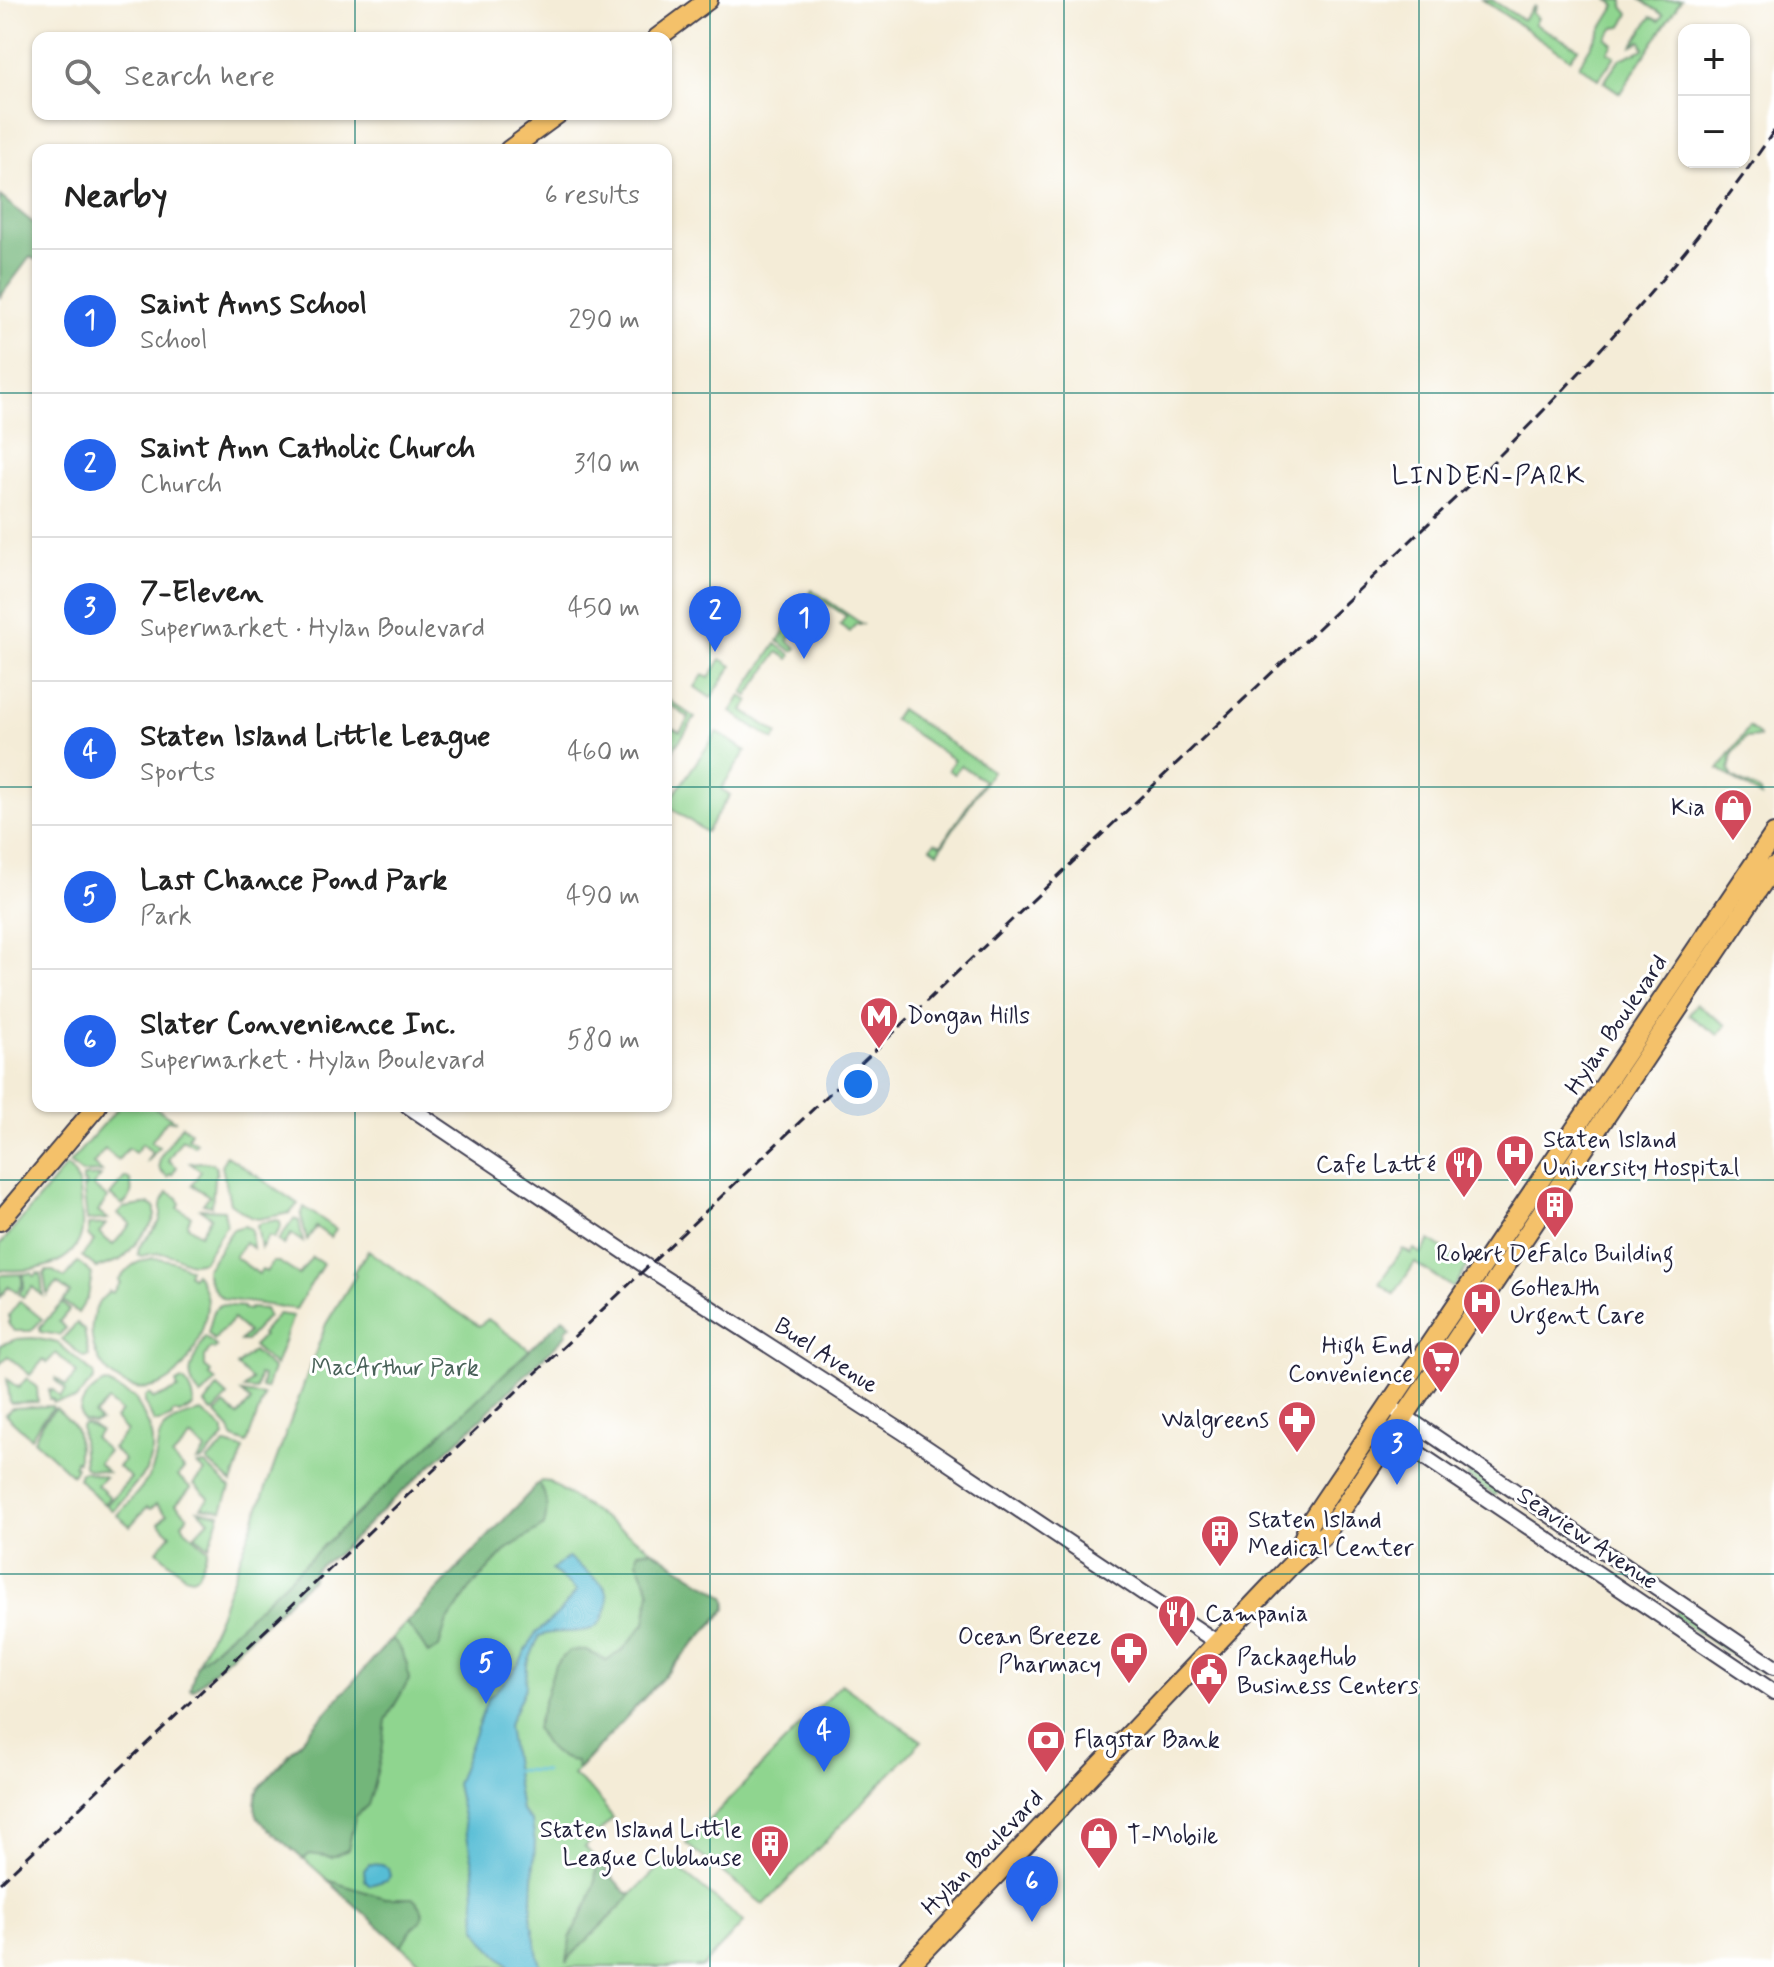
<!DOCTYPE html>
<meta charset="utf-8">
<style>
:root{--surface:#fff;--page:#f6f6f6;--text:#222;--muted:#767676;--line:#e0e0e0;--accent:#2563eb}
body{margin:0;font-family:Mynerve,sans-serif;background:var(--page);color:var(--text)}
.controls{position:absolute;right:24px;top:24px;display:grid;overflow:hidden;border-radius:16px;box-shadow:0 2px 6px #0004}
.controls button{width:72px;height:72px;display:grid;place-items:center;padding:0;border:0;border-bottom:2px solid var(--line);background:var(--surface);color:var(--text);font:40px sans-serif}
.you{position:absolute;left:858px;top:1084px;width:28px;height:28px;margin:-20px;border:6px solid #fff;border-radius:50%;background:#1a73e8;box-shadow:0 0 0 12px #1a73e833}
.badge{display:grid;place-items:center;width:52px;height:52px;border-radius:50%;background:var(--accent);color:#fff;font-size:26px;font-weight:700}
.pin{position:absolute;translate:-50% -66px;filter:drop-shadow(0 2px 4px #0008)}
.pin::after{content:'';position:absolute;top:42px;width:28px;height:24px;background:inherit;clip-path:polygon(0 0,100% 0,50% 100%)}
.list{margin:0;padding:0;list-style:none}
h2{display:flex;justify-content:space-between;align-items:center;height:104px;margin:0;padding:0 32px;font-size:34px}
h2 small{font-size:26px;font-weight:400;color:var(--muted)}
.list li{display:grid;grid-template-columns:52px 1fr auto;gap:24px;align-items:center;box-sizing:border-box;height:144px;padding:0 32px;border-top:2px solid var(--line)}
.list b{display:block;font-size:30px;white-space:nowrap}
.list p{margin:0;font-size:26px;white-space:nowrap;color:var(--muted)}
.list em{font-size:26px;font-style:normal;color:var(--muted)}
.icon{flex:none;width:44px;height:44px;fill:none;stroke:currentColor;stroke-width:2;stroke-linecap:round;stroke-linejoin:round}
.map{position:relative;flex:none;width:1774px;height:1967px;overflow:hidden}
.search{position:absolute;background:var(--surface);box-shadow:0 2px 6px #0004;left:32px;top:32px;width:640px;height:88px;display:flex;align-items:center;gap:20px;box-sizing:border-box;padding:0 28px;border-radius:16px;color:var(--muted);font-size:30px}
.panel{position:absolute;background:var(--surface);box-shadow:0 2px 6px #0004;left:32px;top:144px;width:640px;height:968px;border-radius:16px}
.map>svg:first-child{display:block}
.green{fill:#8fd58f;stroke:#587c65;stroke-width:2}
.forest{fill:#73b67a;stroke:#4a6c5a;stroke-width:2}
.water{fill:#57bdd5;stroke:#3c7088;stroke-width:2}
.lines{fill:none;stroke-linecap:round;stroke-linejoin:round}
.stream{stroke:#57bdd5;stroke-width:3}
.minor-casing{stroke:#424052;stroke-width:18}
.major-casing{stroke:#424052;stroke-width:22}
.minor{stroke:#fff;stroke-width:14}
.major{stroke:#f4c16a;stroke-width:18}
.rail{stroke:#22223b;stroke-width:3;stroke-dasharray:12 6;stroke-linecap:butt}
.grid{fill:none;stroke:#0f766e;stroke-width:2;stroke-opacity:0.55}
.labels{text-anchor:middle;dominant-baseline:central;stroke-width:6;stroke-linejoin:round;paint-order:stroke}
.poi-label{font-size:24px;fill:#22223b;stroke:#fff;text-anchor:start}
.street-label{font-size:24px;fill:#22223b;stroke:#fff}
.park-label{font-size:24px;fill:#486158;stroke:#fff}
.neighbourhood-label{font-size:26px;letter-spacing:2px;fill:#22223b;stroke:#fff}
</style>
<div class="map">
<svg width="1774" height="1967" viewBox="0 0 1774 1967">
<rect width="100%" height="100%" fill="#fff"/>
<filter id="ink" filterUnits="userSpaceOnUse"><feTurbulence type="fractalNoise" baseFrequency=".0125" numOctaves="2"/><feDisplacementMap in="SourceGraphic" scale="16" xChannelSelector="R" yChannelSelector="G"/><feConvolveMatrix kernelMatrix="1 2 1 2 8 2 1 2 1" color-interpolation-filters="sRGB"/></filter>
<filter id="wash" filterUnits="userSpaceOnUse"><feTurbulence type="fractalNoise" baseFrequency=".006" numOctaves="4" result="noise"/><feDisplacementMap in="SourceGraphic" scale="32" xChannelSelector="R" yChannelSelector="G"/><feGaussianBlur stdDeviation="1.8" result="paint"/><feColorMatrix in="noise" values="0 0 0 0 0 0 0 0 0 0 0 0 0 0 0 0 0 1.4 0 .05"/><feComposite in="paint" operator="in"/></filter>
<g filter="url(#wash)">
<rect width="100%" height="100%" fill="#f4ecd7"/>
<path class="green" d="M 1483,0 L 1492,0 L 1523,20 L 1534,6 L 1535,7 L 1532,13 L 1538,18 L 1535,24 L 1578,48 L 1570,59 Z
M 1609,0 L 1624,0 L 1623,7 L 1629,14 L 1621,27 L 1614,28 L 1606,38 L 1613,44 L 1608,52 L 1615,56 L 1599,79 L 1579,65 L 1616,5 Z
M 1641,0 L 1681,0 L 1620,93 L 1604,82 L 1620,59 L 1644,49 L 1641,41 L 1633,45 L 1651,17 L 1659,21 L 1663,15 Z
M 812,590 L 862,624 L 856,624 L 850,632 L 840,625 L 846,616 L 817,597 L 811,605 L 805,601 Z
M 797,612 L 804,616 L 788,641 L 797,648 L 794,651 L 792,651 L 778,641 Z
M 776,644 L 790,654 L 791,656 L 789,659 L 778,652 L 748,696 L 743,693 Z
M 721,659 L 732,666 L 711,698 L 695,687 L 703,675 L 709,678 Z
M 741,696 L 749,701 L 743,710 L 778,734 L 774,740 L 731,712 Z
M 666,698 L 695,718 L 673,750 L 666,749 L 666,738 L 673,728 L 680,732 L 689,718 L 666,702 Z
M 900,709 L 992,771 L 938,852 L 931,847 L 935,842 L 941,845 L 984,781 L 961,765 L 954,774 L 948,770 L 954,760 L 893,719 Z
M 1749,727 L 1758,734 L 1759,737 L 1745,738 L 1732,755 L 1729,770 L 1733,777 L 1760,792 L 1761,797 L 1719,769 Z
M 717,732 L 746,751 L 721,789 L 730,795 L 706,832 L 667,805 Z
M 1696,1004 L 1726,1025 L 1718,1035 L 1689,1015 Z
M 120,1106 L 153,1106 L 176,1121 L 167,1120 L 151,1142 L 159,1147 L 149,1160 L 147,1161 L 152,1152 L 142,1144 L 135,1153 L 128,1148 L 118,1160 L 105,1149 L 93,1164 L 102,1172 L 82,1173 L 69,1163 Z
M 182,1125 L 191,1132 L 188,1138 L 196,1143 L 194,1146 L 182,1139 L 168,1160 L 177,1167 L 172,1175 L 170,1174 L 168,1177 L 160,1170 L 159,1164 L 161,1156 Z
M 226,1155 L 298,1204 L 290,1213 L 258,1219 L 250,1217 L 230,1203 L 222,1166 Z
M 200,1162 C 210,1163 216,1162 217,1173 L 214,1178 L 212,1206 L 203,1204 L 209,1196 L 192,1185 L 201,1171 L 190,1163 Z
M 66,1166 C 79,1177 78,1184 80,1199 C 81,1209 83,1220 82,1230 C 76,1268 30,1272 0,1270 L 0,1245 Z
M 101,1176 L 93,1186 L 108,1198 L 98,1211 L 108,1219 L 87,1221 L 83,1187 L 86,1186 L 85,1183 L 83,1183 L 83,1177 Z
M 125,1177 L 130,1180 C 133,1191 132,1199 122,1205 L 110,1195 Z
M 168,1192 L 178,1198 L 180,1204 L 178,1208 L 191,1216 L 187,1225 L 200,1234 L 211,1217 L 200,1209 L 224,1210 L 226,1225 L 204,1260 C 190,1268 181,1257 167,1254 C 158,1252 150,1254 141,1256 L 138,1254 L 139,1247 L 159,1223 L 161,1216 L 161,1204 Z
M 150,1204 L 155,1208 L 155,1216 L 151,1225 L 126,1255 L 120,1260 L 97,1268 L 82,1256 L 94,1241 L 88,1236 L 88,1225 L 106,1224 L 99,1233 L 113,1245 L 131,1224 L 118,1214 L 123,1208 Z
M 304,1207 L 336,1229 L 330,1237 L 316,1227 L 307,1240 L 301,1216 Z
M 294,1219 L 299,1221 L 303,1242 L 291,1234 L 284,1245 L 278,1241 Z
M 277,1220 L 280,1222 L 281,1227 L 274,1238 L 269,1236 L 261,1248 L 257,1226 L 261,1223 Z
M 244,1226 L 251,1229 L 253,1248 L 245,1242 L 235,1257 L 259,1274 L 262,1270 L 266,1272 L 273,1262 L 279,1262 L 299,1275 L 312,1257 L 323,1264 L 296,1309 L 224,1299 C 215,1294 207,1279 206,1270 L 233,1229 Z
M 1430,1240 L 1468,1266 L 1453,1288 L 1415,1263 L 1394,1294 L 1379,1283 L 1403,1249 L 1411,1254 L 1414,1249 L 1421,1254 Z
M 368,1251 L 479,1326 L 488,1319 L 530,1350 L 241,1624 L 197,1664 L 219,1616 L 326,1324 L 356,1275 L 353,1273 Z
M 153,1258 C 167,1258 178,1262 190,1269 L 188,1274 L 192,1277 L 195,1273 C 210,1292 209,1308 202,1330 C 164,1442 66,1370 98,1304 C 102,1297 104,1298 109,1291 L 112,1293 L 120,1283 L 118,1281 C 129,1267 133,1262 153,1258 Z
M 78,1262 L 92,1274 L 88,1297 L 78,1313 L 63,1301 L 70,1293 L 57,1283 L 47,1295 L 44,1274 L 46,1271 L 53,1271 L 65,1278 Z
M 32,1273 L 33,1276 L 37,1275 L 37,1273 L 41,1274 L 43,1296 L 32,1287 L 23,1297 L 19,1294 L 24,1286 L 24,1274 Z
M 22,1274 L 22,1286 L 17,1292 L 9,1286 L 0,1297 L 0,1275 Z
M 20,1301 L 42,1319 L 31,1331 L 15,1331 L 9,1325 L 9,1315 Z
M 62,1303 L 69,1310 L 59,1322 L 66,1328 L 59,1335 L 40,1332 L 40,1327 Z
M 220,1305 L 243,1307 L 243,1309 L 249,1310 L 250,1308 L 265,1309 L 268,1316 L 246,1341 L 240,1341 L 248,1332 L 233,1319 L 214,1340 L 208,1333 L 214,1310 Z
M 278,1314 L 293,1316 L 275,1366 L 253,1346 L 263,1336 L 261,1334 Z
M 77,1323 L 84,1330 L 89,1356 L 83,1357 L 62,1339 Z
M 205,1337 L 217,1347 L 214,1350 L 211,1348 L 205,1357 L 205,1367 L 211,1372 L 209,1375 L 216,1381 L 204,1394 L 201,1396 C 180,1375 195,1358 205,1337 Z
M 33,1338 L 58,1343 L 94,1374 L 94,1379 L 75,1400 L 53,1402 L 53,1399 L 49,1399 L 49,1389 L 53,1390 L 60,1397 L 66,1390 L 55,1380 L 56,1378 L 66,1386 L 77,1373 L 56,1353 L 47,1363 L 43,1360 L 30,1375 L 8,1356 L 0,1364 L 0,1345 L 17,1339 Z
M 253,1351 L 273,1369 L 266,1389 L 261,1388 L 263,1376 L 259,1375 L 256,1390 L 244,1389 L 252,1380 L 237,1366 Z
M 27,1378 L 37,1388 L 38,1402 L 10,1403 L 7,1379 L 18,1388 Z
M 182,1380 C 190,1385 196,1399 193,1407 L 179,1414 L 176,1412 L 172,1413 L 172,1417 L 160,1422 L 154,1422 L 145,1403 L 145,1397 L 149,1394 L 154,1399 L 178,1389 L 176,1383 Z
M 106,1383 L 135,1398 L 149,1426 L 152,1440 L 152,1452 L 146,1471 L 113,1511 L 106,1505 L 131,1478 L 118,1467 L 124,1460 L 112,1448 L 127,1431 L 115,1419 L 121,1412 L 108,1401 L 94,1415 L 100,1421 L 93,1423 L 83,1421 C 81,1417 79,1413 81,1407 C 83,1397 97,1385 106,1383 Z
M 218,1387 L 228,1396 L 215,1411 L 212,1412 L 205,1404 Z
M 242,1393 L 264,1396 L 247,1443 L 233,1438 L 230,1429 L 216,1414 L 224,1405 L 238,1416 L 251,1401 Z
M 52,1406 L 53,1408 L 40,1422 L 31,1438 L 5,1414 L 12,1408 Z
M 56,1408 C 78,1429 78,1427 78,1457 L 78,1461 L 75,1460 L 74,1466 L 76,1467 L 72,1475 L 34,1440 L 42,1423 Z
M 202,1412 L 224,1430 L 224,1437 L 203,1460 L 197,1461 L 206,1450 L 191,1437 L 172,1457 L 184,1469 L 178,1476 L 191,1488 L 176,1504 L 188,1516 L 182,1523 L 185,1529 L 208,1549 L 198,1575 L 192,1578 L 185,1576 L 157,1551 L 171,1534 L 159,1523 L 167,1514 L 156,1504 L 151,1509 L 147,1507 L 130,1526 L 117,1515 C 128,1502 142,1490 150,1475 C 157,1462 156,1451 159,1438 C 163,1422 188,1414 202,1412 Z
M 84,1424 L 94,1427 L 100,1431 L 94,1438 L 108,1451 L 98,1463 L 107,1472 L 88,1469 L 84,1466 L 81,1426 Z
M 226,1444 L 244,1449 L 232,1483 L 207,1461 Z
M 205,1464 L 230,1488 L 222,1510 L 201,1507 L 209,1498 L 194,1484 L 205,1472 L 197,1465 Z
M 84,1471 L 105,1477 L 97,1485 L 110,1497 L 104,1504 L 78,1479 L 80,1473 Z
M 1470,1472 L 1499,1489 L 1495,1496 L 1467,1477 Z
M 541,1481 L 549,1482 L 726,1598 L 727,1606 L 724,1612 L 573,1775 L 594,1793 L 613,1818 L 585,1847 L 625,1892 L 632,1894 L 667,1859 L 744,1922 L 702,1967 L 426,1967 L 259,1819 C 255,1807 254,1799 260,1787 L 392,1638 Z
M 198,1510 L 220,1514 L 209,1546 L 195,1535 L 209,1520 Z
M 1678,1611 L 1693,1619 L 1766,1668 L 1763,1673 L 1743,1663 L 1674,1616 Z
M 841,1684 L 922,1741 L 764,1905 L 686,1844 Z"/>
<path class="forest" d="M 0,196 L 38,227 L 38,261 L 30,257 L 0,297 Z
M 563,1318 L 571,1325 L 565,1331 L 567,1334 L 465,1434 L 391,1502 L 336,1555 L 323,1563 L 314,1571 L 311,1580 L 193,1690 L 190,1689 L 197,1664 L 241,1624 Z
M 539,1483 C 548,1498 548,1509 544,1526 L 507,1549 L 470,1589 L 446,1624 L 439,1647 L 428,1654 C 422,1642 415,1634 406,1623 Z
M 652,1550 L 722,1595 L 726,1598 L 726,1609 L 577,1770 L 576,1761 C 554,1759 545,1746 536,1728 L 555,1665 L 569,1651 L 585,1650 L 606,1660 L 622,1651 L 645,1623 L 650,1591 L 637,1561 L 638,1552 Z
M 392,1638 L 400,1648 L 407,1664 L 409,1680 L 386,1720 L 382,1752 L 372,1792 L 368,1805 L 355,1817 L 348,1850 L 331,1857 L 310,1854 L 303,1859 C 293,1850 266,1828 259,1819 C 253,1809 255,1796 260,1787 Z
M 597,1860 L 625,1892 L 632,1895 L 571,1956 L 567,1962 L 570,1938 L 589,1901 L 595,1883 Z
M 327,1880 L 385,1898 L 413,1898 C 426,1910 426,1917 413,1928 C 408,1933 405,1940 401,1946 Z"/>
<path class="water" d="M 568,1557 L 602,1584 C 608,1591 609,1598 607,1607 C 598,1645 566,1625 539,1636 L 527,1665 L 526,1686 L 508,1726 L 521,1810 L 532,1822 L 535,1842 L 531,1920 L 540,1967 L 510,1967 L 484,1941 L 476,1928 L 474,1868 L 456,1784 L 488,1698 L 505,1681 L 520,1662 L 535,1634 L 557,1615 L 577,1591 L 552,1570 Z
M 369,1864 L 382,1865 L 388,1868 L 390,1876 L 387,1880 L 370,1885 L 365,1880 L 364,1870 Z"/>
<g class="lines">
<path class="stream" d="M 515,1770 L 545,1771"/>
</g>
</g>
<g filter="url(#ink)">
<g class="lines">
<defs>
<path id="minor" d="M 408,1106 L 650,1269 L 903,1432 L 1218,1643
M 1388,1405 L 1774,1667
M 1384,1433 L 1402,1442 L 1774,1692"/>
<path id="major" d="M 657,38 L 708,0
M 509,150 L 558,114
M 0,1221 L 97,1106
M 1295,1558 L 1310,1522 L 1324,1501 L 1774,834
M 908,1967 L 1292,1564 L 1326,1533 L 1774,866"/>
</defs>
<use href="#minor" class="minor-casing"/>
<use href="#major" class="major-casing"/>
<use href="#minor" class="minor"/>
<use href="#major" class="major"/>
<path class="rail" d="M 0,1883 L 1489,466 C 1593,362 1692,253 1774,131"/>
</g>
</g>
<path class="grid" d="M 355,0 L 355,38M 710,0 L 710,1967M 1064,0 L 1064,1967M 1419,0 L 1419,1967M 355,114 L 355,150M 0,393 L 38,393M 666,393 L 1774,393M 0,787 L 38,787M 666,787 L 1774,787M 355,1106 L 355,1967M 0,1180 L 1774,1180M 0,1574 L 1774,1574"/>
<defs>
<symbol id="shop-pin" viewBox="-11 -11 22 30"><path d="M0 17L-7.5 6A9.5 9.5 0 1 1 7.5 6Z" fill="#d1495b" stroke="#fff"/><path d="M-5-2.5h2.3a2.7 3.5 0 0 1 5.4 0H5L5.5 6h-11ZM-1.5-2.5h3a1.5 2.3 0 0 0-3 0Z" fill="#fff"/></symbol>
<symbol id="metro-pin" viewBox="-11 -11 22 30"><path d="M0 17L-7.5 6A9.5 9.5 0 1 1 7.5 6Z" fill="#d1495b" stroke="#fff"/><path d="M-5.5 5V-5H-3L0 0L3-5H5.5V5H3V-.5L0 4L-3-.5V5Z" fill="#fff"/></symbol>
<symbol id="hospital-pin" viewBox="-11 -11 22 30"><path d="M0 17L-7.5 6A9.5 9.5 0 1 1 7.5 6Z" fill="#d1495b" stroke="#fff"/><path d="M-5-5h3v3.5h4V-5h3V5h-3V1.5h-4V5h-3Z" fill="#fff"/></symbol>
<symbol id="restaurant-pin" viewBox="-11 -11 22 30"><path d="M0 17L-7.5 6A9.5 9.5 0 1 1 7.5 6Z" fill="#d1495b" stroke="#fff"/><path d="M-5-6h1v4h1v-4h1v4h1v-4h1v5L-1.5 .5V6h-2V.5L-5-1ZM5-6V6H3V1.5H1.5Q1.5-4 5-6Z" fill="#fff"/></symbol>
<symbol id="building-pin" viewBox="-11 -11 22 30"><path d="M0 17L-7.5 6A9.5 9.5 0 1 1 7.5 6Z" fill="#d1495b" stroke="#fff"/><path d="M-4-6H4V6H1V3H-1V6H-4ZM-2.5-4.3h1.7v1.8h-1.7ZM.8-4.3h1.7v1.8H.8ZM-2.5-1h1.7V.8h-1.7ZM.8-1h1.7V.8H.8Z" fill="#fff"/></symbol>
<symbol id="supermarket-pin" viewBox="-11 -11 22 30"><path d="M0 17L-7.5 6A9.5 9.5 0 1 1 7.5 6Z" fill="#d1495b" stroke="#fff"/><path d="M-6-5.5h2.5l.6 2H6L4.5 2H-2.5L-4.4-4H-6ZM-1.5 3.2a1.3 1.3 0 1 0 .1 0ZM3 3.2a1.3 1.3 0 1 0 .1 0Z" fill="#fff"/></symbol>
<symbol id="pharmacy-pin" viewBox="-11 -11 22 30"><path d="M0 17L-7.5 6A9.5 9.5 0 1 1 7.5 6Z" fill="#d1495b" stroke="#fff"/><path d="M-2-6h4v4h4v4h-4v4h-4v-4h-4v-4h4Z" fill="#fff"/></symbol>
<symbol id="civic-pin" viewBox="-11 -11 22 30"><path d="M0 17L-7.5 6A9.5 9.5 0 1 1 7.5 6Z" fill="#d1495b" stroke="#fff"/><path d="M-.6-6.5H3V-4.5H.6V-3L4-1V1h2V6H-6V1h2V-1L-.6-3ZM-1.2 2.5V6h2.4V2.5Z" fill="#fff"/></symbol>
<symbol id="bank-pin" viewBox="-11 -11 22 30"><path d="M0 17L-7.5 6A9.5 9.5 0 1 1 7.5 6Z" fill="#d1495b" stroke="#fff"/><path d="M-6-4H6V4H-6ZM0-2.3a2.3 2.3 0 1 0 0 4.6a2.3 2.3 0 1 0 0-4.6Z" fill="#fff"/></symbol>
</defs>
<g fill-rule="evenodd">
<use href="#shop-pin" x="1711" y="786" width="44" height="60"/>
<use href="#metro-pin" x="857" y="994" width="44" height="60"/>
<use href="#hospital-pin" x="1493" y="1132" width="44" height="60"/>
<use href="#restaurant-pin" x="1442" y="1143" width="44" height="60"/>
<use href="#building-pin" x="1533" y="1183" width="44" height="60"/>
<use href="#hospital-pin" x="1460" y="1280" width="44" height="60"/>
<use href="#supermarket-pin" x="1419" y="1338" width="44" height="60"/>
<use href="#pharmacy-pin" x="1275" y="1398" width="44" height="60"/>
<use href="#building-pin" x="1198" y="1512" width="44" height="60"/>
<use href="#restaurant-pin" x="1155" y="1592" width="44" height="60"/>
<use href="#pharmacy-pin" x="1107" y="1629" width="44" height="60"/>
<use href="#civic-pin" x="1187" y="1650" width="44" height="60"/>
<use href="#bank-pin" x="1024" y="1718" width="44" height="60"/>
<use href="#shop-pin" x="1077" y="1814" width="44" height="60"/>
<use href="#building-pin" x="748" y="1822" width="44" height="60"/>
</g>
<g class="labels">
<g class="poi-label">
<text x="1705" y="808" text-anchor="end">Kia</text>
<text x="907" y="1016">Dongan Hills</text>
<text x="1543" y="1140">Staten Island<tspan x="1543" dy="28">University Hospital</tspan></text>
<text x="1436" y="1165" text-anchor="end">Cafe Latté</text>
<text x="1555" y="1254" text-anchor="middle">Robert DeFalco Building</text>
<text x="1510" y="1288">GoHealth<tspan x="1510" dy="28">Urgent Care</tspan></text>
<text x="1413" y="1346" text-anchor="end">High End<tspan x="1413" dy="28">Convenience</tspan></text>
<text x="1269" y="1420" text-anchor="end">Walgreens</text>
<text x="1248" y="1520">Staten Island<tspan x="1248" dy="28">Medical Center</tspan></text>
<text x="1205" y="1614">Campania</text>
<text x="1101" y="1637" text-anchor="end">Ocean Breeze<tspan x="1101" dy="28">Pharmacy</tspan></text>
<text x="1237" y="1658">PackageHub<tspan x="1237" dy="28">Business Centers</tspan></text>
<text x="1074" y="1740">Flagstar Bank</text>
<text x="742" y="1830" text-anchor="end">Staten Island Little<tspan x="742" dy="28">League Clubhouse</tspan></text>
<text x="1127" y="1836">T-Mobile</text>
</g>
<g class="street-label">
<text transform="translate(1617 1025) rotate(-56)">Hylan Boulevard</text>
<text transform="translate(826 1356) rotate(33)">Buel Avenue</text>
<text transform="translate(1587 1539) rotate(34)">Seaview Avenue</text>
<text transform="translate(983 1853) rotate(-46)">Hylan Boulevard</text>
</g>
<g class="park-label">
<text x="395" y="1368">MacArthur Park</text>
</g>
<g class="neighbourhood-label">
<text x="1489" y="477">LINDEN-PARK</text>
</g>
</g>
</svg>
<div class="controls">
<button>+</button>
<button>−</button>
</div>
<div class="you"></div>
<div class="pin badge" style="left:804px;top:659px">1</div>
<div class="pin badge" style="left:715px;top:652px">2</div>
<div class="pin badge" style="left:1397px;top:1485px">3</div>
<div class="pin badge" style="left:824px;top:1772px">4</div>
<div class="pin badge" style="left:486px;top:1704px">5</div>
<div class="pin badge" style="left:1032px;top:1922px">6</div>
<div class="search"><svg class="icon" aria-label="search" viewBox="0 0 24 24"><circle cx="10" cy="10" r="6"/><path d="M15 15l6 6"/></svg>Search here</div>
<section class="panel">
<h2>Nearby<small>6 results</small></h2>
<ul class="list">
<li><span class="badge">1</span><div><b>Saint Anns School</b><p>School</p></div><em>290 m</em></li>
<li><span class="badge">2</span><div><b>Saint Ann Catholic Church</b><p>Church</p></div><em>310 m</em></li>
<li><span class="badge">3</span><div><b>7-Eleven</b><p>Supermarket · Hylan Boulevard</p></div><em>450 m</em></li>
<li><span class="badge">4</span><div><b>Staten Island Little League</b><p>Sports</p></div><em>460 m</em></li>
<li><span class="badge">5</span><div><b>Last Chance Pond Park</b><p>Park</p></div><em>490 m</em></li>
<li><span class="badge">6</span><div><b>Slater Convenience Inc.</b><p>Supermarket · Hylan Boulevard</p></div><em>580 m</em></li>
</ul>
</section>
</div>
